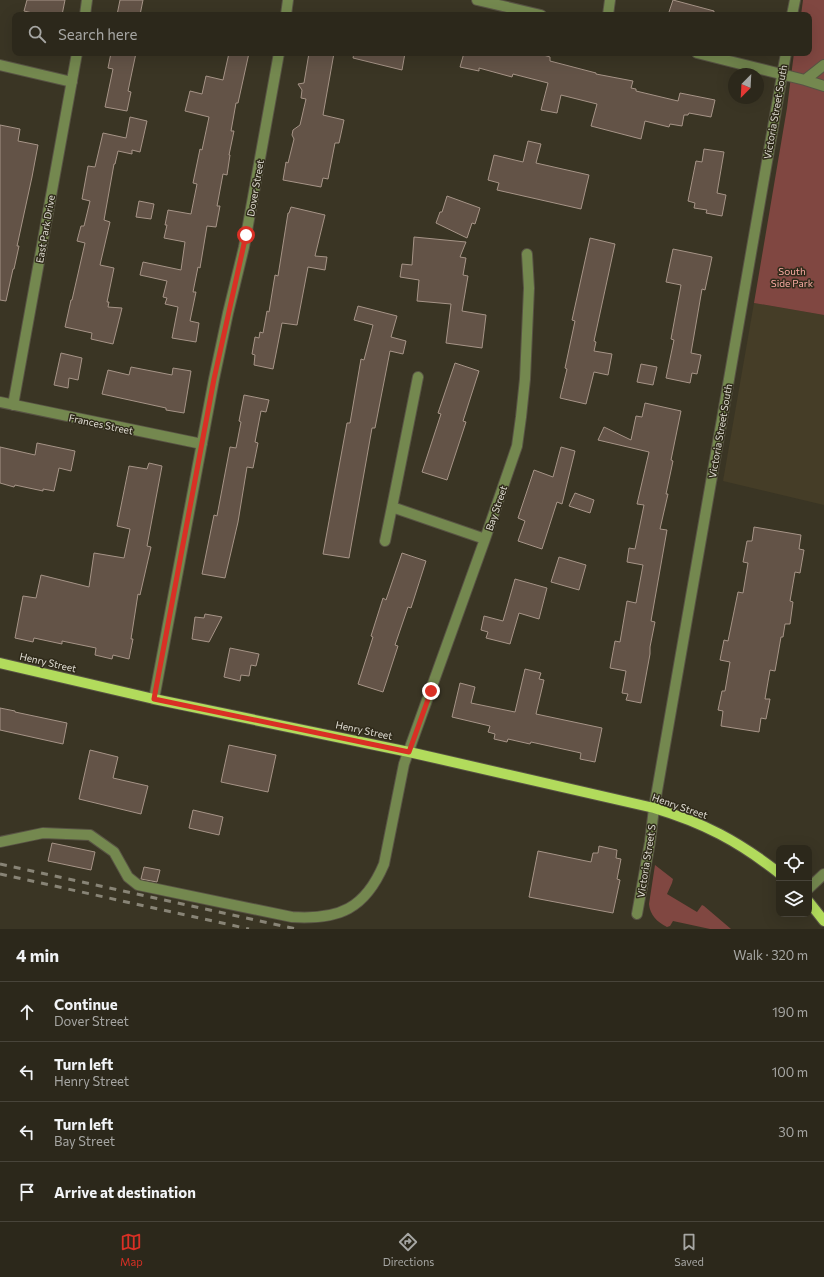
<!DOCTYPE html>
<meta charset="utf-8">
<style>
:root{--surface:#2c281b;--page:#383428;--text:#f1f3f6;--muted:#a6a6a3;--line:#48443a;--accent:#d93025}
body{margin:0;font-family:Commissioner,sans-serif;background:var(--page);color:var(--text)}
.controls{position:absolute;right:12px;bottom:12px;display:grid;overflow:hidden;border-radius:8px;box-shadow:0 4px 16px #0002}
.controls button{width:36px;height:36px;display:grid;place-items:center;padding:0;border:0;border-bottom:1px solid var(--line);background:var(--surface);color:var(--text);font:20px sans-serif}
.compass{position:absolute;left:728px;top:68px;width:36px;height:36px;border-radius:50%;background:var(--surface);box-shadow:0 4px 16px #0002;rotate:204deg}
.stop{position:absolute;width:12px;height:12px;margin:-9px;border:3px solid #d93025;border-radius:50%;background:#fff}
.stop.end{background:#d93025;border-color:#fff;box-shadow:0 1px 4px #0008}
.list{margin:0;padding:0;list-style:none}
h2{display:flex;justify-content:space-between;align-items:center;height:52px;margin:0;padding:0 16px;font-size:17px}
h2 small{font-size:13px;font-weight:400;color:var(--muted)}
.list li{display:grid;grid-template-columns:26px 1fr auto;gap:12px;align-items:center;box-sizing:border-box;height:60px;padding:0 16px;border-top:1px solid var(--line)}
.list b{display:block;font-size:15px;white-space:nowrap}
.list p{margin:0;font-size:13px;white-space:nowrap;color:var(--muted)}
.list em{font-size:13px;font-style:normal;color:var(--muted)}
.icon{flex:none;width:22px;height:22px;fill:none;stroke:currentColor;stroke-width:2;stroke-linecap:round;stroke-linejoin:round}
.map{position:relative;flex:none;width:824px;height:929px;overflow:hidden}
.search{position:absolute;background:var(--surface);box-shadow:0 4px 16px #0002;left:12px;right:12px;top:12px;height:44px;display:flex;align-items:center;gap:10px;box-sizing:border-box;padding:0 14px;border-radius:8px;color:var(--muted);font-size:15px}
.sheet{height:292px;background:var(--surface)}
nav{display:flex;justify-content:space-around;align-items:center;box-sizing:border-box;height:56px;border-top:1px solid var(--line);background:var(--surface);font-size:11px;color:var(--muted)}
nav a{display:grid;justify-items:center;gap:2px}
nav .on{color:var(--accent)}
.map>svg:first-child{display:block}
.built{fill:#453d27}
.green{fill:#804741}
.building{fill:#635347;stroke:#a69487}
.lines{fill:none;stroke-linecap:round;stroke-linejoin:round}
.minor-casing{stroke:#585344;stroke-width:12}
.major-casing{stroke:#585344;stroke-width:12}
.minor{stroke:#74884f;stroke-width:10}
.major{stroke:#b2db5c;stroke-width:10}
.rail{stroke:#888476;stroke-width:3;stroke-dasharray:7 7;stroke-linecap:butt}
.route{stroke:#d93025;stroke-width:5}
.labels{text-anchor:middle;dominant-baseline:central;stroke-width:3;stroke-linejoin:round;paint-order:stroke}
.street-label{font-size:10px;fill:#e1ded4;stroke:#302b1b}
.park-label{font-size:10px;fill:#fbaba3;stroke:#302b1b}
</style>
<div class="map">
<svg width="824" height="929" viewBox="0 0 824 929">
<rect width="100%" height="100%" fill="#3a3524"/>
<path class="built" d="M 754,303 L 824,315 L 824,505 L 723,481 Z"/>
<path class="green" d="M 803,0 L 824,0 L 824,315 L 754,303 L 787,108 L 794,53 L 809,53 L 809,15 L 801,15 Z
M 655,865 L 673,879 L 672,883 L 667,894 L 697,912 L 702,905 L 704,906 L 731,929 L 710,929 L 673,921 L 670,926 L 667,927 C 657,922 650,915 649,904 Z"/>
<path class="building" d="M 27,0 L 65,0 L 62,15 L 41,15 L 24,11 Z
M 120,0 L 143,0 L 140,15 L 117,15 Z
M 673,0 L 714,11 L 714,15 L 668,15 Z
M 111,53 L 136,53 L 128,91 L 131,92 L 127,111 L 105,107 L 113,69 L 108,68 Z
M 229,53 L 249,53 L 238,103 L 236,103 L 231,131 L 234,131 L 229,155 L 230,155 L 227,175 L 223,174 L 217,206 L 220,206 L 216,227 L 207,226 L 200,268 L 198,267 L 193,292 L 196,292 L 190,321 L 199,323 L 196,342 L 172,338 L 178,307 L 165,304 L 167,298 L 163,297 L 167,281 L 140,275 L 143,262 L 181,270 L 185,242 L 164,238 L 167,225 L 165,225 L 168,210 L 191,214 L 197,184 L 193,183 L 200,149 L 202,150 L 209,117 L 185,111 L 190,91 L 202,94 L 206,76 L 223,80 Z
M 309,53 L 334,53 L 323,115 L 344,120 L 339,143 L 335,143 L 328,179 L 323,178 L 321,187 L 283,180 L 286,162 L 288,163 L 294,139 L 292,135 L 293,130 L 300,125 L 306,99 L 301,98 L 302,90 L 298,84 L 304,83 Z
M 354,53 L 405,53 L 402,70 L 353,58 Z
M 464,53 L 537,53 L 550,57 L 550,61 L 596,73 L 596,74 L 633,81 L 631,88 L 636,89 L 636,91 L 678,101 L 680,93 L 715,100 L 711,117 L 689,113 L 688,115 L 684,115 L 682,126 L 670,124 L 669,127 L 645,121 L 641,139 L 591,126 L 597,104 L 561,95 L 557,113 L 541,110 L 548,83 L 513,74 L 512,77 L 479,68 L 479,71 L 460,67 Z
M 130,117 L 147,121 L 140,152 L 132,150 L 132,154 L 118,151 L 115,164 L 114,164 L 104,220 L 110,222 L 100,265 L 114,268 L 107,302 L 109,302 L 108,307 L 122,308 L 113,344 L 91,339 L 92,333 L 65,327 L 71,300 L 72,300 L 85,243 L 77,241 L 81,226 L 84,226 L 90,201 L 82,199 L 88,166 L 95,167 L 103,133 L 126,138 Z
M 0,125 L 20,129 L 18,141 L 38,145 L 32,177 L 17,246 L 19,246 L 14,269 L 13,269 L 6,301 L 0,300 Z
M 528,141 L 541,144 L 536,163 L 589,175 L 581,209 L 497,190 L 499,183 L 488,180 L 494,155 L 523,162 Z
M 704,149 L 724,152 L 717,193 L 726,195 L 722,216 L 706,213 L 707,210 L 694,208 L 695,203 L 688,201 L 696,161 L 702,162 Z
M 447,196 L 480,208 L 475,224 L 472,223 L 467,238 L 436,223 L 440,212 L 442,212 Z
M 139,201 L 154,204 L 151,219 L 136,217 Z
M 291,207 L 325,215 L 315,256 L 327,257 L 325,270 L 308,267 L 297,325 L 282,323 L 273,369 L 254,365 L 255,355 L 252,354 L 255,337 L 259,338 L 260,332 L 263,333 L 267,311 L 269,312 L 275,275 L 278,276 L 288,213 L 289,213 Z
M 414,237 L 466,242 L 460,257 L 466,258 L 463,275 L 468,276 L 462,311 L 486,315 L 482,348 L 446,343 L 451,304 L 417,301 L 419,280 L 400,277 L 402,264 L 412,265 Z
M 590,238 L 615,244 L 594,341 L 596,342 L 594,351 L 612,354 L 608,375 L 594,372 L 586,404 L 560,398 L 567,369 L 565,368 L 575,321 L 572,320 Z
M 673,249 L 712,257 L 705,290 L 702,289 L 691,353 L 701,355 L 697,374 L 692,373 L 690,383 L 666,378 L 674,340 L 671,339 L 681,285 L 666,282 Z
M 358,306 L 397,316 L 391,337 L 406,341 L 403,354 L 390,351 L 375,428 L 372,428 L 349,558 L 323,554 L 347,423 L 350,423 L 361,359 L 364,360 L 373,325 L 354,320 Z
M 61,353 L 82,358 L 78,380 L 69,378 L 68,388 L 54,385 Z
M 455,363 L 479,371 L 463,421 L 466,422 L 447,480 L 422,472 L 441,414 L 438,413 Z
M 641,364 L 657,367 L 653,385 L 637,382 Z
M 131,367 L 172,375 L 173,368 L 191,371 L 184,413 L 166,410 L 166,408 L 102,394 L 108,370 L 129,375 Z
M 244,395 L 269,400 L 266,412 L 261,411 L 255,442 L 258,443 L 253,468 L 247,467 L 238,522 L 225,578 L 202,574 L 214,515 L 217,516 L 230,447 L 236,448 L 241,422 L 239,421 Z
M 645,403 L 681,411 L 671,460 L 673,461 L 666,494 L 668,494 L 660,529 L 667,530 L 651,621 L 655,622 L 650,647 L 650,654 L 641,703 L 626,700 L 628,694 L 622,693 L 626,671 L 610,668 L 615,641 L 620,642 L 627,601 L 636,603 L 643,565 L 627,562 L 629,548 L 635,549 L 644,505 L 637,504 L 649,452 L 598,440 L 604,427 L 631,440 L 636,416 L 642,417 Z
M 37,443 L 75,451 L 71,471 L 59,468 L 54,491 L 43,489 L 43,491 L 15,485 L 14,487 L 0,483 L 0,447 L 35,455 Z
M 561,447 L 575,451 L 562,504 L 557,502 L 542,549 L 518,541 L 525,521 L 518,518 L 534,470 L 553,477 Z
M 149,463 L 162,466 L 147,546 L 151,547 L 140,595 L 138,594 L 131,639 L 133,639 L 129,659 L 113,655 L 112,659 L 95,655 L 96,648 L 62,641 L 62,644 L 34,638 L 33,642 L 15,638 L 23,596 L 36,598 L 41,575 L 89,587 L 94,553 L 124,558 L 130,529 L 117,526 L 129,466 L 147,469 Z
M 575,493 L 594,500 L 590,513 L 569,506 Z
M 754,527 L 801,535 L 799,549 L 804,550 L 800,573 L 795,572 L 790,601 L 793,602 L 790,624 L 785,624 L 783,637 L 781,637 L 775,671 L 770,670 L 765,699 L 770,699 L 766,719 L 761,718 L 759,732 L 721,726 L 723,711 L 718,710 L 722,691 L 725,691 L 730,662 L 720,660 L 724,640 L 728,641 L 738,592 L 743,593 L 748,563 L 743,562 L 747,541 L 752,541 Z
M 402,553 L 426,561 L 411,608 L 408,607 L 395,645 L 398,646 L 383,692 L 358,684 L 373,637 L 371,636 L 383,598 L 386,600 Z
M 559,557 L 586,565 L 579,590 L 551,582 Z
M 515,579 L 547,588 L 539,619 L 519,613 L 510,644 L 486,638 L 488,632 L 481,630 L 484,616 L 503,621 Z
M 205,614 L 222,617 L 209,642 L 192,639 L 195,617 L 204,618 Z
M 230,648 L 259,654 L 256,666 L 251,665 L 249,676 L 241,675 L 240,681 L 224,677 Z
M 525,669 L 541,673 L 539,679 L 544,680 L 536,714 L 602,728 L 595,762 L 580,759 L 581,753 L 531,742 L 530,744 L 508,739 L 507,742 L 494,739 L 495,734 L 488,732 L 490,726 L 452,717 L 460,683 L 475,687 L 471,703 L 515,712 Z
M 0,708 L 15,711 L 15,712 L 67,723 L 63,744 L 0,730 Z
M 229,745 L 276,755 L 268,792 L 221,782 Z
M 90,750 L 118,757 L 113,778 L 148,786 L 141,814 L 79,799 Z
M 193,810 L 223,817 L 219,835 L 189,828 Z
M 52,843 L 95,852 L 91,870 L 48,861 Z
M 599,846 L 617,850 L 616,858 L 621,859 L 617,879 L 620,880 L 613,913 L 529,897 L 538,851 L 591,862 L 593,853 L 598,853 Z
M 144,867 L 160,870 L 157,882 L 141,879 Z"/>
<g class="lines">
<defs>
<path id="minor" d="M 477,0 L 541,15
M 85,15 L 87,0
M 286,15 L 288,0
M 608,15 L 610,0
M 792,15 L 795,0
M 697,53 L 805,80 L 824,86
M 0,65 L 72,82
M 805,80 L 824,65
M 418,377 L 392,507 L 485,539
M 0,402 L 202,444
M 13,405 L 77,53
M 385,541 L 392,507
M 154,699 L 214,379 L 228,313 L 244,247 L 279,53
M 0,842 L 43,833 L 90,835 L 114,852 L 128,877 L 138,885 L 292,917 C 339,920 365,909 384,864 L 404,764 L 485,539 L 517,446 L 521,417 L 525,379 L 529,288 L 527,254
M 809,888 L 824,874
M 637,914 L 650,842 L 654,808 L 786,53"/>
<path id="major" d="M 0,663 L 154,699 L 409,752 L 654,808 C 704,823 738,841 779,873
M 809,902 L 824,921"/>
</defs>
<use href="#minor" class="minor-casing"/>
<use href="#major" class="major-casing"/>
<use href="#minor" class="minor"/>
<use href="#major" class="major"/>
<path class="rail" d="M 0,864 L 296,929
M 0,874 L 249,929"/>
</g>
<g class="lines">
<path class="route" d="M 246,235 L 214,379 L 154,699 L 409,752 L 431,691"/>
</g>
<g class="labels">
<g class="street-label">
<text transform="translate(775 112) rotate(-80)">Victoria Street South</text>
<text transform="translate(255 188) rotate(-80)">Dover Street</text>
<text transform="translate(45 229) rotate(-80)">East Park Drive</text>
<text transform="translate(101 424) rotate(12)">Frances Street</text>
<text transform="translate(720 431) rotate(-80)">Victoria Street South</text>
<text transform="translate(496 508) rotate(-71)">Bay Street</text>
<text transform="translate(48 662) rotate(13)">Henry Street</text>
<text transform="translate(364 730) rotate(12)">Henry Street</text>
<text transform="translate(680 806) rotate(19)">Henry Street</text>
<text transform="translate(646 861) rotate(-81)">Victoria Street S</text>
</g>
<g class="park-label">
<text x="792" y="271">South<tspan x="792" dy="12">Side Park</tspan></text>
</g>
</g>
</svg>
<div class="controls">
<button><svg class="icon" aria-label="locate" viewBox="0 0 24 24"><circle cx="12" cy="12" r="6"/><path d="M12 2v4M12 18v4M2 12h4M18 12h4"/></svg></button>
<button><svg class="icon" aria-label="layers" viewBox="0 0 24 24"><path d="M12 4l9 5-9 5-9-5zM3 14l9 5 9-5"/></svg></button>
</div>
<svg class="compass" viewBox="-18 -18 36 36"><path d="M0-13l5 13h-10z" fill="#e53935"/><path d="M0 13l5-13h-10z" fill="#a6a6a3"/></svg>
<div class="stop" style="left:246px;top:235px"></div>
<div class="stop end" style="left:431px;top:691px"></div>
<div class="search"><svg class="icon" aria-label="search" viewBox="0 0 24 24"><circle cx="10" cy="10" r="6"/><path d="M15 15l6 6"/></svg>Search here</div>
</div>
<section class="sheet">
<h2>4 min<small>Walk · 320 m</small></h2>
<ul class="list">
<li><svg class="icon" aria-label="ahead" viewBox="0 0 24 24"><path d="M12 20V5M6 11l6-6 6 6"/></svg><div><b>Continue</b><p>Dover Street</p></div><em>190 m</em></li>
<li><svg class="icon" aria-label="left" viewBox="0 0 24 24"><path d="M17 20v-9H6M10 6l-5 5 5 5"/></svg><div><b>Turn left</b><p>Henry Street</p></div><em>100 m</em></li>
<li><svg class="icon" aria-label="left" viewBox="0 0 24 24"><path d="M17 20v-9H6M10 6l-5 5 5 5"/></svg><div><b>Turn left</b><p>Bay Street</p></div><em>30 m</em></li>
<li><svg class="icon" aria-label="arrive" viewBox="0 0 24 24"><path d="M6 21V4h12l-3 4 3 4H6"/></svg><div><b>Arrive at destination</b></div></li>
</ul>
</section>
<nav>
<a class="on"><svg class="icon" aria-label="map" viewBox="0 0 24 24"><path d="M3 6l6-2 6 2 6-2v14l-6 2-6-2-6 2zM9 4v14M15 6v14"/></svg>Map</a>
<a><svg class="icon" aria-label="directions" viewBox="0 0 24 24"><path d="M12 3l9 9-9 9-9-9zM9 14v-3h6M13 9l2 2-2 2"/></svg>Directions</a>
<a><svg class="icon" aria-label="saved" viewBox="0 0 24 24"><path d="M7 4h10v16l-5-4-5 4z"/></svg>Saved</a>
</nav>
